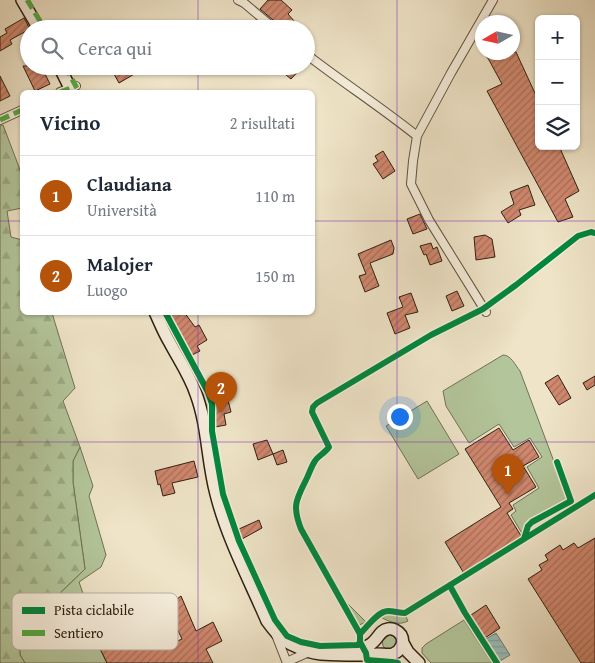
<!DOCTYPE html>
<html lang="it">
<meta charset="utf-8">
<style>
:root{--surface:#fff;--page:#f6f6f7;--text:#1f2937;--muted:#747a83;--line:#e0e1e3;--accent:#b45309}
body{margin:0;font-family:"Gentium Book Plus",serif;background:var(--page);color:var(--text)}
.controls{position:absolute;right:15px;top:15px;display:grid;overflow:hidden;border-radius:8px;box-shadow:0 1px 4px #0004}
.controls button{width:45px;height:45px;display:grid;place-items:center;padding:0;border:0;border-bottom:1px solid var(--line);background:var(--surface);color:var(--text);font:25px sans-serif}
.compass{position:absolute;left:475px;top:15px;width:45px;height:45px;border-radius:50%;background:var(--surface);box-shadow:0 1px 4px #0004;rotate:261deg}
.you{position:absolute;left:399px;top:416px;width:18px;height:18px;margin:-12px;border:4px solid #fff;border-radius:50%;background:#1a73e8;box-shadow:0 0 0 8px #1a73e833}
.badge{display:grid;place-items:center;width:32px;height:32px;border-radius:50%;background:var(--accent);color:#fff;font-size:16px;font-weight:700}
.pin{position:absolute;translate:-50% -41px;filter:drop-shadow(0 1px 2px #0008)}
.pin::after{content:'';position:absolute;top:26px;width:18px;height:15px;background:inherit;clip-path:polygon(0 0,100% 0,50% 100%)}
.list{margin:0;padding:0;list-style:none}
h2{display:flex;justify-content:space-between;align-items:center;height:65px;margin:0;padding:0 20px;font-size:21px}
h2 small{font-size:16px;font-weight:400;color:var(--muted)}
.list li{display:grid;grid-template-columns:32px 1fr auto;gap:15px;align-items:center;box-sizing:border-box;height:80px;padding:0 20px;border-top:1px solid var(--line)}
.list b{display:block;font-size:19px;white-space:nowrap}
.list p{margin:0;font-size:16px;white-space:nowrap;color:var(--muted)}
.list em{font-size:16px;font-style:normal;color:var(--muted)}
.icon{flex:none;width:28px;height:28px;fill:none;stroke:currentColor;stroke-width:2;stroke-linecap:round;stroke-linejoin:round}
.map{position:relative;flex:none;width:595px;height:663px;overflow:hidden}
.search{position:absolute;background:var(--surface);box-shadow:0 1px 4px #0004;left:20px;top:20px;width:295px;height:55px;display:flex;align-items:center;gap:12px;box-sizing:border-box;padding:0 18px;border-radius:28px;color:var(--muted);font-size:19px}
.panel{position:absolute;background:var(--surface);box-shadow:0 1px 4px #0004;left:20px;top:90px;width:295px;height:225px;border-radius:8px}
.map>svg:first-child{display:block}
.green{fill:#b3c59a;stroke:#707255}
.forest{fill:url(#forest-firs);stroke:#707255}
.water{fill:url(#water-rules);stroke:#6e7f76}
.building{fill:url(#building-hatch);stroke:#2d2010}
.lines{fill:none;stroke-linecap:round;stroke-linejoin:round}
.street-casing{stroke:#5e513e;stroke-width:10}
.secondary-casing{stroke:#2d2010;stroke-width:14}
.street{stroke:#f5eddb;stroke-width:8}
.secondary{stroke:#f5eddb;stroke-width:11}
.quiet{stroke:#54aa42;stroke-width:5;stroke-dasharray:10 5;stroke-linecap:butt}
.cycleway-casing{stroke:#f5eddb;stroke-width:9}
.cycleway{stroke:#00873e;stroke-width:6}
.grid{fill:none;stroke:#7b2cbf;stroke-width:1;stroke-opacity:0.55}
.key{fill:#f5eddb;stroke:#b9b09e;stroke-width:1}
.key-label{font-size:14px;fill:#2d2010}
</style>
<div class="map">
<svg width="595" height="663" viewBox="0 0 595 663">
<defs>
<pattern id="forest-firs" width="22" height="20" patternUnits="userSpaceOnUse" patternTransform="scale(1.25)"><rect width="22" height="20" fill="#b3c59a"/><path d="M5 1l3.5 6h-7zM16 11l3.5 6h-7z" fill="#9aa984"/></pattern>
<pattern id="water-rules" width="6" height="5" patternUnits="userSpaceOnUse" patternTransform="scale(1.25)"><rect width="6" height="5" fill="#9abeba"/><path d="M0 2.5h6" fill="none" stroke="#85a39f"/></pattern>
<pattern id="building-hatch" width="6" height="6" patternUnits="userSpaceOnUse" patternTransform="scale(1.25)"><rect width="6" height="6" fill="#d1886f"/><path d="M-1 1l2-2M0 6l6-6M5 7l2-2" fill="none" stroke="#aa6f5a"/></pattern>
</defs>
<rect width="100%" height="100%" fill="#efe4c8"/>
<filter id="stains"><feTurbulence type="fractalNoise" baseFrequency=".004" numOctaves="4"/><feColorMatrix values="0 0 0 0 .2 0 0 0 0 .09 0 0 0 0 .02 0 0 0 .5 -.17"/></filter>
<radialGradient id="worn" r=".72"><stop offset=".6" stop-color="#630" stop-opacity="0"/><stop offset="1" stop-color="#630" stop-opacity=".3"/></radialGradient>
<path class="green" d="M 503,355 C 511,355 515,365 520,371 L 568,499 L 529,522 L 526,525 L 523,535 L 511,515 L 516,511 L 513,505 L 539,488 L 527,467 L 542,457 L 530,438 L 514,447 L 499,424 L 469,443 L 446,406 L 443,391 Z
M 192,366 C 205,382 209,403 210,423 L 209,424 L 189,368 Z
M 427,401 L 459,454 L 418,479 L 386,426 Z
M 80,447 L 93,486 L 89,496 L 106,555 L 101,567 L 79,582 L 92,619 L 89,626 L 107,663 L 25,663 L 20,655 L 19,621 L 33,607 L 50,607 L 61,592 L 85,569 L 73,482 L 73,461 Z
M 340,597 L 342,597 L 345,601 L 366,622 L 357,626 Z
M 389,613 L 406,617 L 408,621 C 398,626 389,622 379,616 L 383,614 Z
M 464,620 L 492,663 L 431,663 L 422,653 L 422,648 L 426,644 Z
M 387,633 L 398,636 L 398,647 L 387,650 L 383,646 L 382,640 Z"/>
<path class="forest" d="M 3,125 L 22,175 L 22,208 L 7,211 L 11,237 L 22,240 C 23,250 19,261 22,269 L 22,312 L 52,313 L 75,388 L 63,401 L 80,447 L 73,461 L 73,482 L 85,569 L 61,592 L 50,607 L 33,607 L 19,620 L 20,655 L 25,663 L 0,663 L 0,126 Z"/>
<path class="water" d="M 496,633 L 510,655 L 500,661 L 486,639 Z"/>
<path class="building" d="M 268,0 L 281,0 L 292,10 L 288,14 L 301,29 L 281,29 L 279,25 L 260,9 Z
M 24,18 L 30,29 L 10,40 L 12,44 L 0,51 L 0,37 L 7,33 L 5,29 Z
M 483,52 L 516,52 L 539,102 L 539,146 L 559,146 L 579,191 L 565,199 L 573,217 L 558,222 L 487,91 L 502,84 L 489,60 Z
M 23,66 L 41,66 L 50,84 L 35,91 Z
M 115,66 L 132,66 L 136,73 L 119,83 L 114,74 L 118,72 Z
M 283,66 L 303,66 L 291,79 L 280,70 Z
M 0,76 L 10,96 L 0,101 Z
M 383,151 L 395,171 L 383,179 L 373,164 L 378,161 L 375,156 Z
M 528,185 L 535,205 L 519,210 L 521,215 L 508,223 L 501,212 L 514,204 L 510,192 Z
M 420,214 L 427,229 L 413,234 L 407,219 Z
M 485,235 L 492,239 L 495,257 L 476,260 L 474,237 Z
M 391,240 L 394,248 L 393,254 L 370,263 L 379,286 L 365,292 L 359,276 L 366,274 L 358,254 Z
M 431,243 L 433,249 L 437,247 L 442,261 L 430,265 L 426,254 L 424,255 L 420,246 Z
M 457,291 L 464,306 L 452,311 L 446,296 Z
M 411,293 L 418,312 L 405,315 L 410,328 L 395,334 L 387,313 L 403,307 L 399,297 Z
M 174,312 L 184,312 L 195,327 L 199,325 L 207,340 L 197,346 L 200,351 L 192,355 L 181,338 L 168,317 Z
M 558,375 L 571,398 L 559,405 L 545,383 Z
M 595,376 L 595,385 L 587,390 L 583,383 Z
M 228,400 L 231,412 L 224,414 L 226,425 L 215,427 L 214,404 Z
M 499,428 L 513,450 L 529,440 L 539,457 L 523,466 L 536,487 L 509,503 L 513,509 L 507,513 L 523,539 L 465,575 L 445,542 L 501,507 L 465,449 Z
M 267,440 L 273,454 L 258,460 L 253,444 Z
M 283,450 L 287,462 L 277,465 L 273,454 Z
M 194,461 L 198,477 L 172,483 L 175,493 L 163,496 L 160,484 L 158,485 L 155,471 Z
M 259,520 L 262,528 L 242,539 L 239,529 Z
M 595,538 L 595,663 L 581,663 L 528,579 L 542,570 L 539,565 L 548,560 L 545,555 L 560,545 L 563,550 L 574,543 L 578,548 Z
M 181,596 L 196,631 L 213,622 L 222,641 L 206,649 L 213,663 L 107,663 L 89,626 L 119,612 L 125,619 L 138,612 L 150,614 L 160,622 L 171,644 L 182,639 L 171,616 L 171,608 L 173,602 Z
M 486,605 L 500,628 L 485,638 L 471,615 Z"/>
<g class="lines">
<defs>
<path id="street" d="M 238,0 L 244,3 L 275,29
M 306,54 C 342,82 381,107 417,136
M 60,92 L 76,86
M 0,120 L 22,110
M 486,312 L 429,220 L 411,184 L 413,161 L 417,136 L 451,73 L 493,0
M 276,635 L 287,663
M 290,663 L 291,660 L 309,652"/>
<path id="secondary" d="M 22,0 L 39,29
M 59,66 L 72,92
M 155,312 C 160,323 164,333 170,343 C 179,360 190,376 196,394 C 208,426 207,461 216,494 C 227,538 249,579 267,621 C 275,632 282,641 295,646 C 303,650 312,653 321,654 C 340,655 359,656 378,654 C 383,654 389,655 393,654 C 401,651 405,642 401,635 C 398,631 393,628 388,629 C 380,630 378,639 371,644 C 361,651 350,652 339,654
M 403,643 L 408,652 L 419,663"/>
</defs>
<use href="#street" class="street-casing"/>
<use href="#secondary" class="secondary-casing"/>
<use href="#street" class="street"/>
<use href="#secondary" class="secondary"/>
<path class="quiet" d="M 27,0 L 45,29
M 65,66 L 79,92
M 60,92 L 76,86
M 0,120 L 22,110"/>
<defs>
<path id="cycleway" d="M 165,312 L 208,392 L 212,404 L 212,431 L 223,494 L 239,541 L 275,620 L 287,636 L 301,642 L 320,646 L 358,645 L 360,642
M 524,539 L 595,495
M 450,586 L 465,613 L 497,663
M 360,634 C 367,627 378,611 388,611 C 394,611 399,613 405,613 L 524,539 L 528,526 L 532,522 L 571,501 L 557,462
M 398,663 L 392,662 L 367,660 L 366,653 L 360,642 L 360,634 L 301,529 C 292,506 296,500 306,480 C 309,474 311,467 315,461 C 318,456 325,453 329,447 L 312,412 L 313,407 L 317,403 L 431,335 L 483,309 L 516,285 L 578,236 L 591,232 L 595,233"/>
</defs>
<use href="#cycleway" class="cycleway-casing"/>
<use href="#cycleway" class="cycleway"/>
</g>
<path class="grid" d="M 198,0 L 198,29M 397,0 L 397,663M 198,66 L 198,92M 0,221 L 22,221M 312,221 L 595,221M 198,312 L 198,663M 0,442 L 595,442"/>
<rect x="12" y="593" width="166" height="57" rx="8" class="key"/>
<rect x="22" y="607" width="23" height="7" fill="#00873e"/>
<rect x="22" y="630" width="23" height="6" fill="#54aa42"/>
<g class="key-label">
<text x="54" y="615">Pista ciclabile</text>
<text x="54" y="638">Sentiero</text>
</g>
<rect width="100%" height="100%" filter="url(#stains)"/>
<rect width="100%" height="100%" fill="url(#worn)"/>
</svg>
<div class="controls">
<button>+</button>
<button>−</button>
<button><svg class="icon" aria-label="layers" viewBox="0 0 24 24"><path d="M12 4l9 5-9 5-9-5zM3 14l9 5 9-5"/></svg></button>
</div>
<svg class="compass" viewBox="-18 -18 36 36"><path d="M0-13l5 13h-10z" fill="#e53935"/><path d="M0 13l5-13h-10z" fill="#747a83"/></svg>
<div class="you"></div>
<div class="pin badge" style="left:508px;top:495px">1</div>
<div class="pin badge" style="left:221px;top:413px">2</div>
<div class="search"><svg class="icon" aria-label="search" viewBox="0 0 24 24"><circle cx="10" cy="10" r="6"/><path d="M15 15l6 6"/></svg>Cerca qui</div>
<section class="panel">
<h2>Vicino<small>2 risultati</small></h2>
<ul class="list">
<li><span class="badge">1</span><div><b>Claudiana</b><p>Università</p></div><em>110 m</em></li>
<li><span class="badge">2</span><div><b>Malojer</b><p>Luogo</p></div><em>150 m</em></li>
</ul>
</section>
</div>
